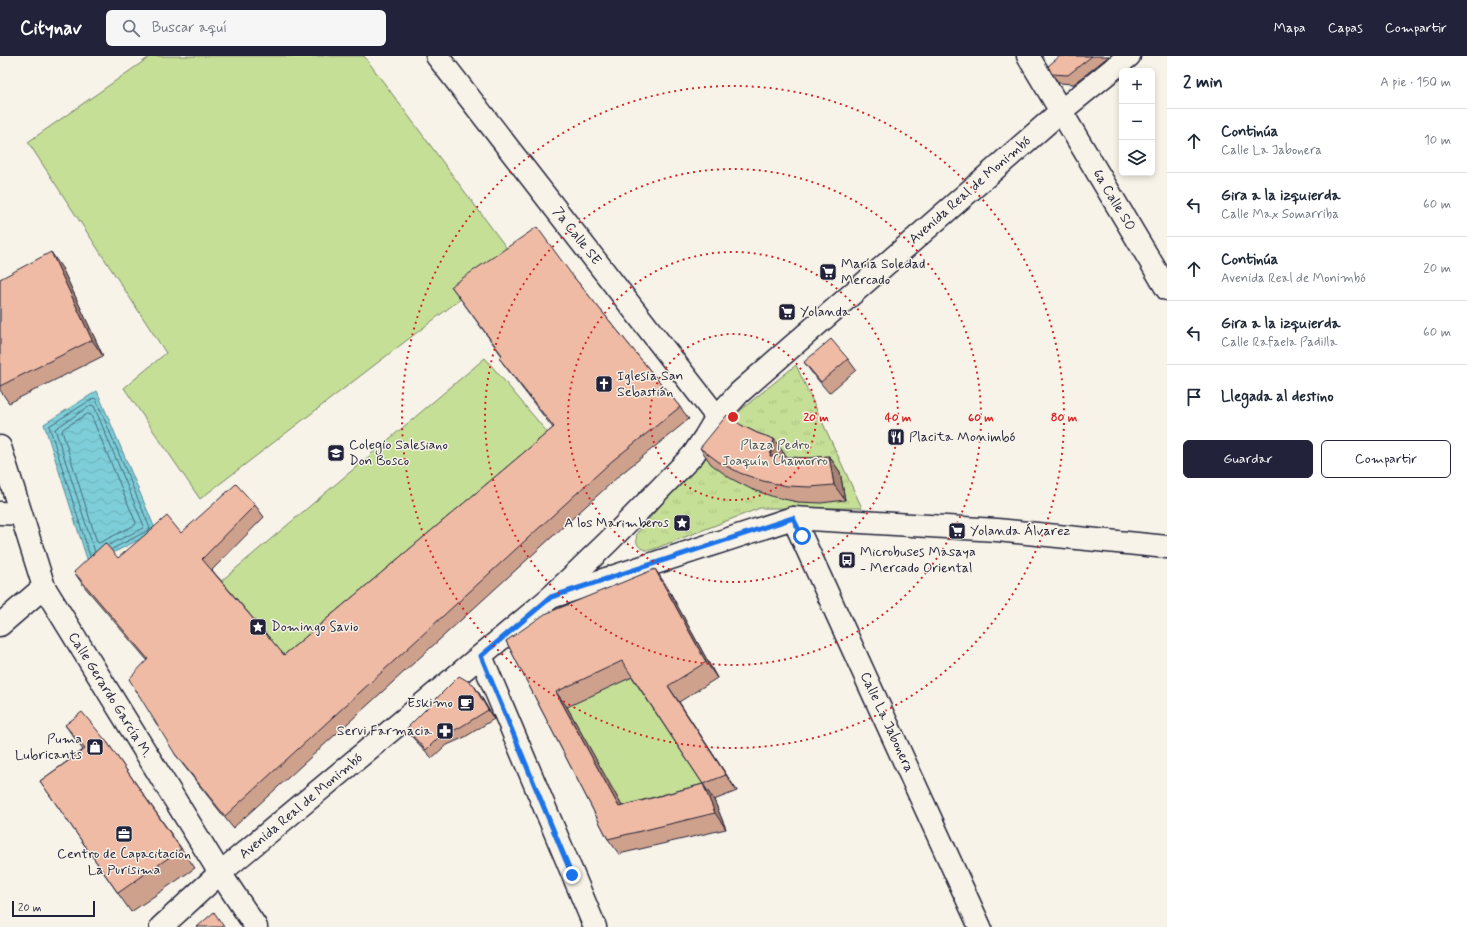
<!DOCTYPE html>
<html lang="es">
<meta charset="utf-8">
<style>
:root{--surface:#fff;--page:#f6f6f7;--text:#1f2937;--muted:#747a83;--line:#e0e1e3;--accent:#22223b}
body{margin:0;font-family:Mynerve,sans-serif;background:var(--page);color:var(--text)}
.controls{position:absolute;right:12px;top:12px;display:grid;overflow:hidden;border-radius:6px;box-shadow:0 2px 6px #0003}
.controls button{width:36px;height:36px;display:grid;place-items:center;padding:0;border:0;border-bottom:1px solid var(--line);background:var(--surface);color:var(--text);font:20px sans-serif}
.scale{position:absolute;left:12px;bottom:10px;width:83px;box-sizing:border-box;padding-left:4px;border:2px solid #22223b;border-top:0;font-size:11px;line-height:14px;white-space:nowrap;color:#22223b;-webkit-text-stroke:3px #f7f3e8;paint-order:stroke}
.stop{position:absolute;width:12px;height:12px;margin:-9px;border:3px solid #1a73e8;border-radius:50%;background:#fff}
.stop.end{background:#1a73e8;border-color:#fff;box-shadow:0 1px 4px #0008}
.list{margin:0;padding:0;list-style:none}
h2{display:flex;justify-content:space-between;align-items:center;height:52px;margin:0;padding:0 16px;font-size:17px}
h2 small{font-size:13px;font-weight:400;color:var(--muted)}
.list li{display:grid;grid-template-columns:26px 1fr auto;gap:12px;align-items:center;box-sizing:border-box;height:64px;padding:0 16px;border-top:1px solid var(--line)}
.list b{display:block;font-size:15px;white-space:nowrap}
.list p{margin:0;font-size:13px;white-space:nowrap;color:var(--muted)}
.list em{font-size:13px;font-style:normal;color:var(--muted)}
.actions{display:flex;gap:8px;padding:12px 16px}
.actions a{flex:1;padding:9px 0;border:1px solid var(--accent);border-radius:6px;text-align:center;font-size:14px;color:var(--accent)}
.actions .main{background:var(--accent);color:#fff}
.icon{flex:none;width:22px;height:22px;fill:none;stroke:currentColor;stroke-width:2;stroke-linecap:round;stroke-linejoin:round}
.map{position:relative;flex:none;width:1167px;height:871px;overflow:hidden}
header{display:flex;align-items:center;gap:24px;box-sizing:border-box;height:56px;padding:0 20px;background:var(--accent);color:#fff}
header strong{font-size:19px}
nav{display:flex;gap:22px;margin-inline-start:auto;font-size:14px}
.search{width:280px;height:36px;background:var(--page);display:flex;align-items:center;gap:10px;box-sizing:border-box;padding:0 14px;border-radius:6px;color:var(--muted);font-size:15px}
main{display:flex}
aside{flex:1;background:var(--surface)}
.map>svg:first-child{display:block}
.green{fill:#c6df96;stroke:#748068}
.park{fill:url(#park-tufts);stroke:#748068}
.water{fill:url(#water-waves);stroke:#598999}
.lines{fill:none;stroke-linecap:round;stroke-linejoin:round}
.shore{stroke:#46677a;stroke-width:1}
.minor-casing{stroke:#22223b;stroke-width:25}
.tertiary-casing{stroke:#22223b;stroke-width:25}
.minor{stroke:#f7f3e8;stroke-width:22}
.tertiary{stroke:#f7f3e8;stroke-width:22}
.wall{fill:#cea18d;stroke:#22223b;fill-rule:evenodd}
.shaded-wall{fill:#a88373;stroke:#22223b}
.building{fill:#f0bba4;stroke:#22223b;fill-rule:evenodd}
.route{stroke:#1a73e8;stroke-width:5}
.ring{fill:none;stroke:#d62828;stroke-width:2;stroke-dasharray:2 4}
.labels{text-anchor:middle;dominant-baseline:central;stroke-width:3;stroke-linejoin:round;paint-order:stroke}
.street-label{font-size:14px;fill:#22223b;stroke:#f7f3e8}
.poi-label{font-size:14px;fill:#22223b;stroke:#f7f3e8;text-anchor:start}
.park-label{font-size:14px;fill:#4b5152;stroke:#f7f3e8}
.centre{fill:#d62828;stroke:#f7f3e8;stroke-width:2}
.ring-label{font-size:12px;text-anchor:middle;font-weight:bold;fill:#d62828;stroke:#f7f3e8;stroke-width:3;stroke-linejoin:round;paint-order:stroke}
</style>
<header>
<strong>Citynav</strong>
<div class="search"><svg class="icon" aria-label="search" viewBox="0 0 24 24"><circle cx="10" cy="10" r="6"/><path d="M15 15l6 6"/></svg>Buscar aquí</div>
<nav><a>Mapa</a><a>Capas</a><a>Compartir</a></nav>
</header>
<main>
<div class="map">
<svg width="1167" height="871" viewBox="0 0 1167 871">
<defs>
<pattern id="park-tufts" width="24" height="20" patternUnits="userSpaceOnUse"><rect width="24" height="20" fill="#c6df96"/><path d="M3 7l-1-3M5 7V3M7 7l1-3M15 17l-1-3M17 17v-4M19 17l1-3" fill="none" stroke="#aabf82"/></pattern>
<pattern id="water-waves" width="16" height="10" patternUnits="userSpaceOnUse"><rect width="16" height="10" fill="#7dced8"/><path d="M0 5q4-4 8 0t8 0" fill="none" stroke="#6cb1ba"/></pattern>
</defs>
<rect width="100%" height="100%" fill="#f7f3e8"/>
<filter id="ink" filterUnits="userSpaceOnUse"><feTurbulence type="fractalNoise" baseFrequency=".025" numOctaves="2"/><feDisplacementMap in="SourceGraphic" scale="8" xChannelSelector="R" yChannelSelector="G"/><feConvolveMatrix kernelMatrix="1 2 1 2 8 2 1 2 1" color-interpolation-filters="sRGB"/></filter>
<g filter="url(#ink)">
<path class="green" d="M 151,0 L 364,0 L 514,202 L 200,443 L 124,332 L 166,297 L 28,86 Z
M 485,302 L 557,388 L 293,612 L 220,526 Z
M 633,621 L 714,744 L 631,766 L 564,647 Z"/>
<path class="park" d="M 796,309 L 862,452 L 760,452 L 654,493 C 641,497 634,489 637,477 L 743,352 Z"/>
<path class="water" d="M 97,335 L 156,475 L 89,509 L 44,368 Z"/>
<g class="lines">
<path class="shore" d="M 88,358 L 91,359 L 136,467 L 135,469 L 99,487 L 97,486 L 62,375 L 63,373 Z
M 95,496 L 55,373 L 91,349 L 94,350 L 144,470 L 143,472 L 109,489
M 90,500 L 49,370 L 94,342 L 96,343 L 150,472 L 149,474 L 112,493"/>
<defs>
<path id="minor" d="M 437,0 L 717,361
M 1028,0 L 1167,233
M 0,391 L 44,531 L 220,817 L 256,871
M 0,457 L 21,458
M 793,462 L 980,871
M 551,541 L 793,462 L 997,474 L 1167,491
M 0,569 L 44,531
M 481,600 L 595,871"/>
<path id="tertiary" d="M 161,871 L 220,817 L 551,541 L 609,485 L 693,399 L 705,381 L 717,361 L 739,337 L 1061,55 L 1129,0"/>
</defs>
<use href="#minor" class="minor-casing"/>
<use href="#tertiary" class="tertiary-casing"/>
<use href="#minor" class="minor"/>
<use href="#tertiary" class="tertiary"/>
</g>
<path class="wall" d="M 1060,0 L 1109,0 L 1074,28 L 1059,27 L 1052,18 Z
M 62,212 L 103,300 L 9,347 L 0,334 L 0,223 Z
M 572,219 L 680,351 L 689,363 L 621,418 L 233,772 L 184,710 L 175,698 L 147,604 L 83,529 L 74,516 L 118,502 L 181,477 L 255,449 L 264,461 L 212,514 L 284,599 L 553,372 L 508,314 L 499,302 L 502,300 L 451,230 Z
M 848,303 L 856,314 L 829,337 L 812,317 L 804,306 Z
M 741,369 L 757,377 L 774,383 L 785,399 L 784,401 L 809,402 L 829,400 L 840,416 L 845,444 L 821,447 L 798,446 L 774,441 L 751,433 L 730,422 L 711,408 L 700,392 Z
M 666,529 L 717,622 L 679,646 L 737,735 L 714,744 L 726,773 L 619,798 L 608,783 L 506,585 ZM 632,621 L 703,728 L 621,750 L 567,651 Z
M 479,637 L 494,663 L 465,681 L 445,690 L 432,702 L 413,682 L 406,673 Z
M 65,669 L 107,686 L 195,812 L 131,856 L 40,725 L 83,694 Z"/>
<path class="shaded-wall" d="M 51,196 L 62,212 L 103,300 L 92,284 Z
M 774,383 L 785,399 L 781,416 L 770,400 Z
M 829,400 L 840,416 L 845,444 L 834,429 Z
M 655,513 L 666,529 L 717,622 L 706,606 Z
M 473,628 L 479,637 L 494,663 L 488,654 Z
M 668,630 L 679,646 L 737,735 L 726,719 Z
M 556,636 L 567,651 L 631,766 L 619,751 Z
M 703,728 L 714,744 L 726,773 L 715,757 Z"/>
<path class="building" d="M 1060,0 L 1092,0 L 1068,19 L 1052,18 L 1048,10 Z
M 537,171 L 572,219 L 680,351 L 612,405 L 225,760 L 175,698 L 129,623 L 148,603 L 74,516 L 105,487 L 118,502 L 167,460 L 181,477 L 236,428 L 255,449 L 202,503 L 284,599 L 554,371 L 499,302 L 502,299 L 451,230 Z
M 51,196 L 92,284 L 0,330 L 0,223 Z
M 831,283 L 848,303 L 821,326 L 804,306 Z
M 727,359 L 741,369 L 757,377 L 774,383 L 770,400 L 809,402 L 829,400 L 834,429 L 810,431 L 787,430 L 763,425 L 740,417 L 719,406 L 700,392 Z
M 655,513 L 706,606 L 668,630 L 726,719 L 703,728 L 715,757 L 608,783 L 506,585 L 545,558 ZM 622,605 L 703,728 L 619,751 L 556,636 Z
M 459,620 L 473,628 L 488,654 L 459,672 L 439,681 L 426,694 L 406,673 Z
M 82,656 L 107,686 L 181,793 L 118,837 L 40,725 L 85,693 L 65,669 Z
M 214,856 L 224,871 L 197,871 Z"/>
</g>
<g class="lines" filter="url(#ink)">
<path class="route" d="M 572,819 L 481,600 L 551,541 L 793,462 L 802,480"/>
</g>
<g class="ring">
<circle cx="733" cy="361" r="83"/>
<circle cx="733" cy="361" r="165"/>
<circle cx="733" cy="361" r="248"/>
<circle cx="733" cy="361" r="331"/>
</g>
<defs>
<symbol id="supermarket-square" viewBox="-11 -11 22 22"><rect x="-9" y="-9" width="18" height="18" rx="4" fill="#22223b" stroke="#f7f3e8"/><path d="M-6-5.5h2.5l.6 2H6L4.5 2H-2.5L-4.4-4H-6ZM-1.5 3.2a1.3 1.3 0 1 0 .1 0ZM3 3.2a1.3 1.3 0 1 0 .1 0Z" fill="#fff"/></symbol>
<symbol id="church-square" viewBox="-11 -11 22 22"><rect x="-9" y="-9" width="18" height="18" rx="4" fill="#22223b" stroke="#f7f3e8"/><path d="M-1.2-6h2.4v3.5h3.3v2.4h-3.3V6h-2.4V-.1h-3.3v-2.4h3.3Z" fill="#fff"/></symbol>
<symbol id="restaurant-square" viewBox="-11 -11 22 22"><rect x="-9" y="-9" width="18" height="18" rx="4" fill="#22223b" stroke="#f7f3e8"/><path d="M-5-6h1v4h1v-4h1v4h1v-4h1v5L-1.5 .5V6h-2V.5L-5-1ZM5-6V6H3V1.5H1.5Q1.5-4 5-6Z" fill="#fff"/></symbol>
<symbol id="school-square" viewBox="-11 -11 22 22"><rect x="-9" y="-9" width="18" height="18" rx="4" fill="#22223b" stroke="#f7f3e8"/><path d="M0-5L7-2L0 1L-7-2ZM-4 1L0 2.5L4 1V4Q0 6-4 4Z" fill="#fff"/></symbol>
<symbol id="sight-square" viewBox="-11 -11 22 22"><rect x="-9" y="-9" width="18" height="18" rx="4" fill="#22223b" stroke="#f7f3e8"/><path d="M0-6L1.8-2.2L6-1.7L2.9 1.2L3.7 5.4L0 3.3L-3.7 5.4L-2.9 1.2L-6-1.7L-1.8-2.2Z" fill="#fff"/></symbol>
<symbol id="bus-square" viewBox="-11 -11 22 22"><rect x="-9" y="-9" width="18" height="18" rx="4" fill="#22223b" stroke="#f7f3e8"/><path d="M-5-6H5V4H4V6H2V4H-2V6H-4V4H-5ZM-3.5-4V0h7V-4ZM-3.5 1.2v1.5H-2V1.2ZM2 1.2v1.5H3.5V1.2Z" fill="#fff"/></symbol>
<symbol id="cafe-square" viewBox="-11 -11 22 22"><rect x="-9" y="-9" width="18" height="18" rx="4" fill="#22223b" stroke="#f7f3e8"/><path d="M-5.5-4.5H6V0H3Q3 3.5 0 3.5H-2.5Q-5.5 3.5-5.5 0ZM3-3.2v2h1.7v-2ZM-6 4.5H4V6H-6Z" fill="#fff"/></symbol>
<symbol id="pharmacy-square" viewBox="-11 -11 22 22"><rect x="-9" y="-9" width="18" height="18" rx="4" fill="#22223b" stroke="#f7f3e8"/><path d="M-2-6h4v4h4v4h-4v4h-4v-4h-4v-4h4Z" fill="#fff"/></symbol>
<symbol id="shop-square" viewBox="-11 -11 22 22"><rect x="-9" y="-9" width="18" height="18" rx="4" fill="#22223b" stroke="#f7f3e8"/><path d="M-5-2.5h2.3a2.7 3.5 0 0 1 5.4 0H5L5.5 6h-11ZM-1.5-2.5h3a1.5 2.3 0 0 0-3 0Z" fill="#fff"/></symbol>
<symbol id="office-square" viewBox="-11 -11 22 22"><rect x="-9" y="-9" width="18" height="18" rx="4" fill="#22223b" stroke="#f7f3e8"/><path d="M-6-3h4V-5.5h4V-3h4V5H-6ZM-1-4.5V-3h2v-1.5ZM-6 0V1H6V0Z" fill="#fff"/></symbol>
</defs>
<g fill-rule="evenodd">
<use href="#supermarket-square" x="818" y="206" width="20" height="20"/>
<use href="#supermarket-square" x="777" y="246" width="20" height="20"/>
<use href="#church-square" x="594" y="318" width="20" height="20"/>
<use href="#restaurant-square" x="886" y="371" width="20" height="20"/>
<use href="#school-square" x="326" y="387" width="20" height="20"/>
<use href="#sight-square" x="672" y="457" width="20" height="20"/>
<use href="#supermarket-square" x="947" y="465" width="20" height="20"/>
<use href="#bus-square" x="837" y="494" width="20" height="20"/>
<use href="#sight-square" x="248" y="561" width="20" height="20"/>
<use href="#cafe-square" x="456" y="637" width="20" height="20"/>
<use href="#pharmacy-square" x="435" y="665" width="20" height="20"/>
<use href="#shop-square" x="85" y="681" width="20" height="20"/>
<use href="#office-square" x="114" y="768" width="20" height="20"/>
</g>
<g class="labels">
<g class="street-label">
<text transform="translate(970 134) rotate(-41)">Avenida Real de Monimbó</text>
<text transform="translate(1114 144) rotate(59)">6a Calle SO</text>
<text transform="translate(577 180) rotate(52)">7a Calle SE</text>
<text transform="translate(110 639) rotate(58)">Calle Gerardo García M.</text>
<text transform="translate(887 666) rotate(65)">Calle La Jabonera</text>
<text transform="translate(301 750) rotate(-40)">Avenida Real de Monimbó</text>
</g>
<g class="poi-label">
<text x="841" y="208">María Soledad<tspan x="841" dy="16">Mercado</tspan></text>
<text x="800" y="256">Yolanda</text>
<text x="617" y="320">Iglesia San<tspan x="617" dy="16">Sebastián</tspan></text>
<text x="909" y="381">Placita Monimbó</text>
<text x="349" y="389">Colegio Salesiano<tspan x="349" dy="16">Don Bosco</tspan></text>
<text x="669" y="467" text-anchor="end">A los Marimberos</text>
<text x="970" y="475">Yolanda Álvarez</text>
<text x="860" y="496">Microbuses Masaya<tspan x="860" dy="16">- Mercado Oriental</tspan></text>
<text x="271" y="571">Domingo Savio</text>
<text x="453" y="647" text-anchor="end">Eskimo</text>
<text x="432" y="675" text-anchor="end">Servi Farmacia</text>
<text x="82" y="683" text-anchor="end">Puma<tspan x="82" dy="16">Lubricants</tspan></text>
<text x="124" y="798" text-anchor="middle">Centro de Capacitacion<tspan x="124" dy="16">La Purisima</tspan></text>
</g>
<g class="park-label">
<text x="775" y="389">Plaza Pedro<tspan x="775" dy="16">Joaquín Chamorro</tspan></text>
</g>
</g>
<circle cx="733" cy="361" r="6" class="centre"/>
<g class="ring-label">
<text x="816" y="365">20 m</text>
<text x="898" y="365">40 m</text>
<text x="981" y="365">60 m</text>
<text x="1064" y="365">80 m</text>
</g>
</svg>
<div class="controls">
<button>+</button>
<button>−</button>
<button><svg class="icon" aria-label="layers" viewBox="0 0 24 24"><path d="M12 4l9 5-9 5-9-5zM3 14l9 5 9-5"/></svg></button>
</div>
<div class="scale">20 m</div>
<div class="stop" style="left:802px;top:480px"></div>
<div class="stop end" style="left:572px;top:819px"></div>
</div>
<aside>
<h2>2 min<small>A pie · 150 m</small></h2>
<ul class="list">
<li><svg class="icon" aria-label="ahead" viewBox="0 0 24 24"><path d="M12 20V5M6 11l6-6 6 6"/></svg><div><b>Continúa</b><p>Calle La Jabonera</p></div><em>10 m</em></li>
<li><svg class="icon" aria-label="left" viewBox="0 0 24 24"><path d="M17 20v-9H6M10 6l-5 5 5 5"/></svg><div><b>Gira a la izquierda</b><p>Calle Max Somarriba</p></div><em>60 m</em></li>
<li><svg class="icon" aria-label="ahead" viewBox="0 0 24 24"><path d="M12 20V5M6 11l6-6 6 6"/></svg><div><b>Continúa</b><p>Avenida Real de Monimbó</p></div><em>20 m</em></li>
<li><svg class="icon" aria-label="left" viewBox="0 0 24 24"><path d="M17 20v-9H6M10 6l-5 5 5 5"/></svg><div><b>Gira a la izquierda</b><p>Calle Rafaela Padilla</p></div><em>60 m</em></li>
<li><svg class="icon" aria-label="arrive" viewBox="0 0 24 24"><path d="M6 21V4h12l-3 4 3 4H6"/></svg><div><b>Llegada al destino</b></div></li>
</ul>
<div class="actions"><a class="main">Guardar</a><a>Compartir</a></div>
</aside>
</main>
